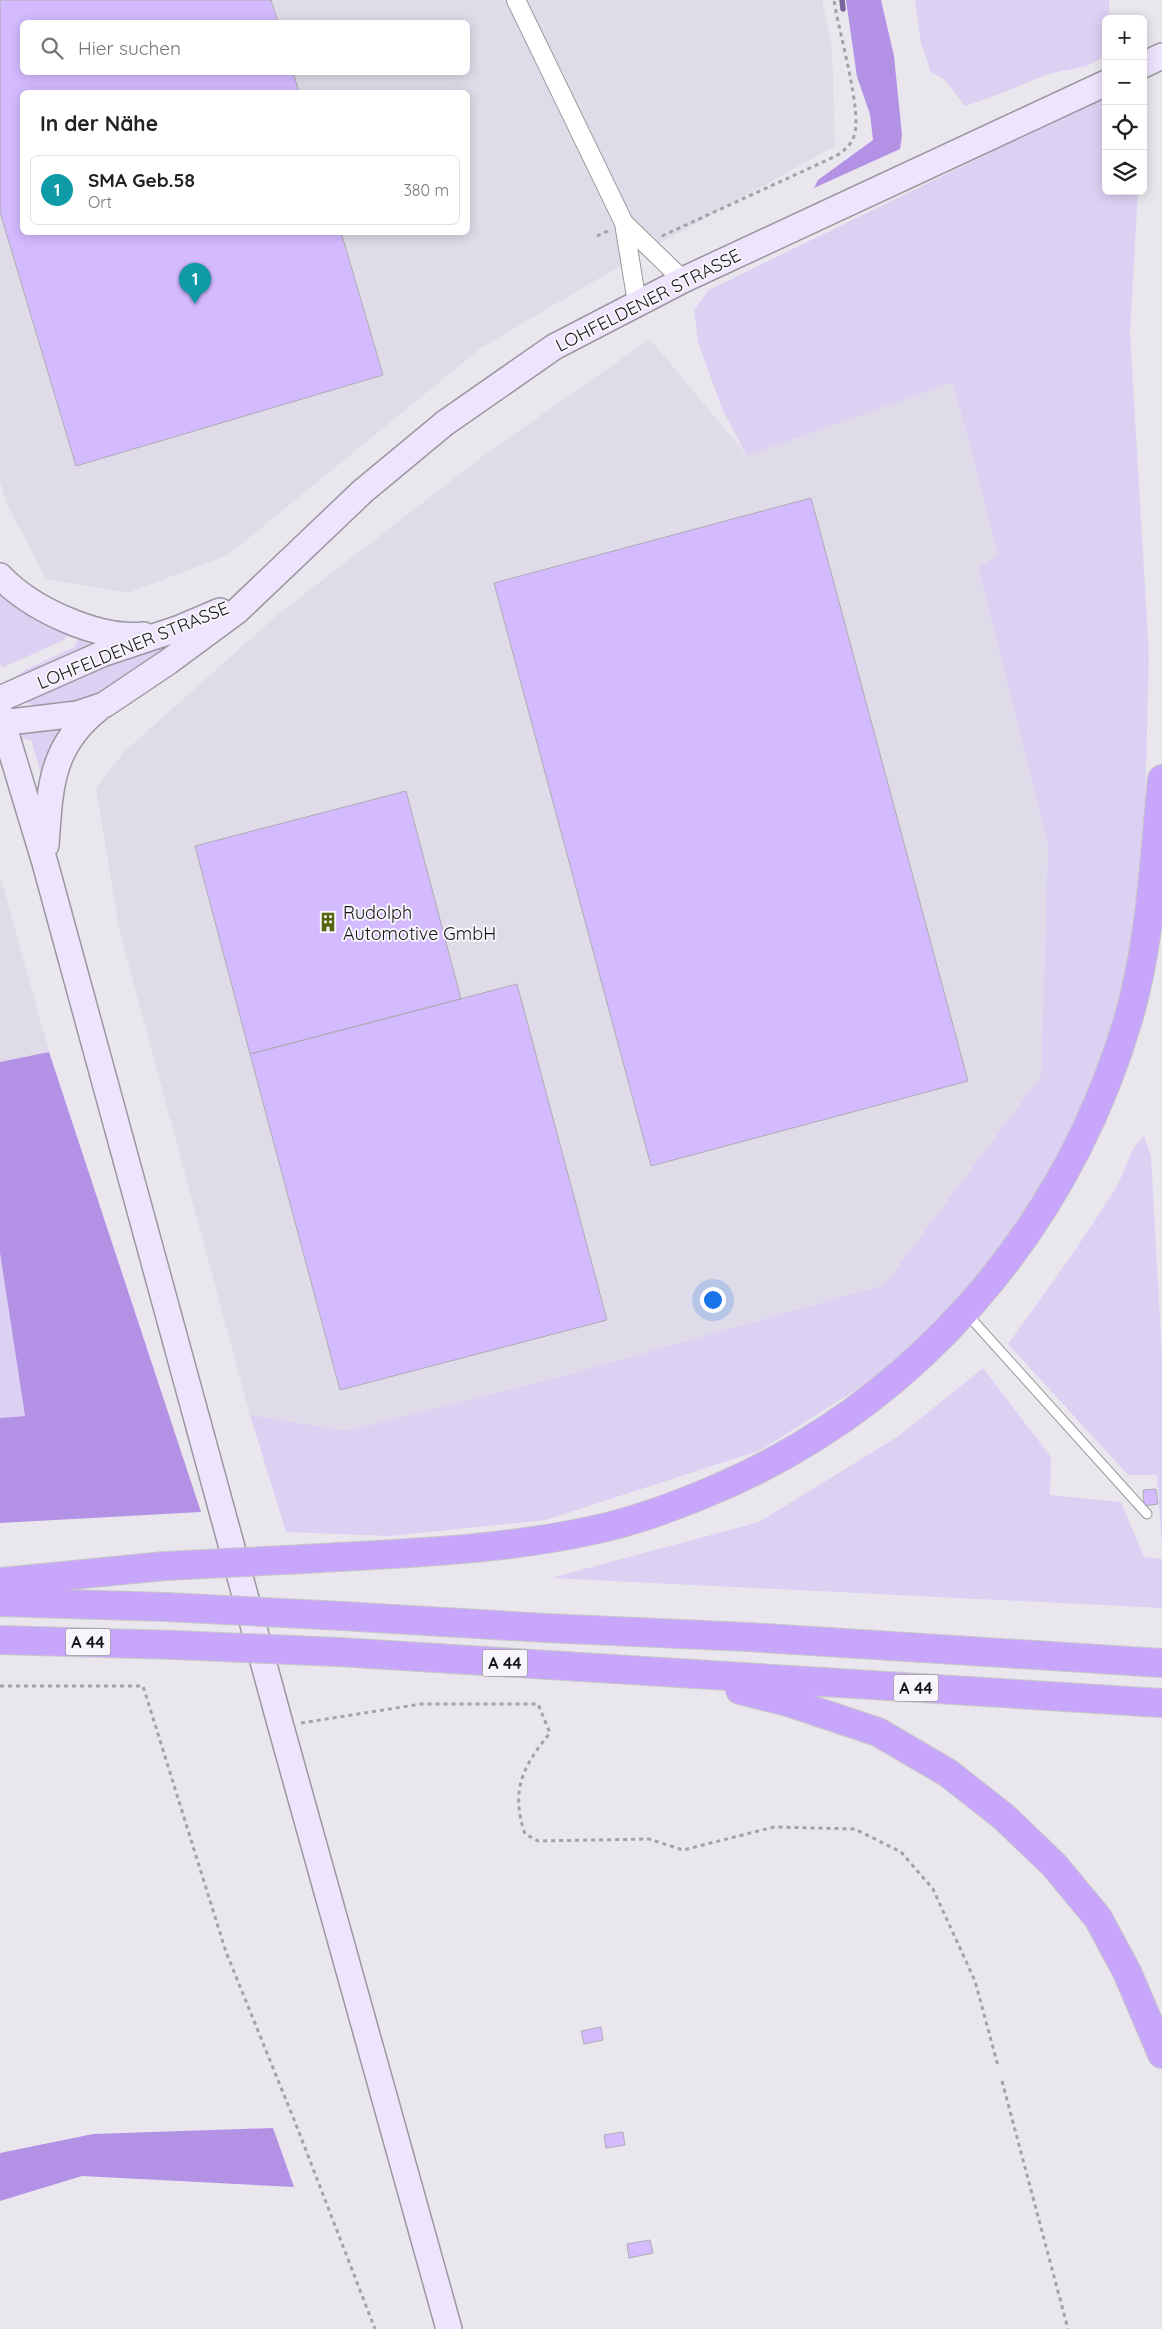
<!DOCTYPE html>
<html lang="de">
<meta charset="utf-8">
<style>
:root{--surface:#fff;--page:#f6f6f6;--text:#222;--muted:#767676;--line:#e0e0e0;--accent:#ea580c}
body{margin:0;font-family:Quicksand,sans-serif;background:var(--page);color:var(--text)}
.controls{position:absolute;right:15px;top:15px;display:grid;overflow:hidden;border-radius:8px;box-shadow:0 2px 12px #0003}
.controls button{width:45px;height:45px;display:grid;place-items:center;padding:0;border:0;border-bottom:1px solid var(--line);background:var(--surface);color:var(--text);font:25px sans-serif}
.you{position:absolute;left:712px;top:1299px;width:18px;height:18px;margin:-12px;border:4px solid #fff;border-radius:50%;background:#1a73e8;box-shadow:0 0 0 8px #1a73e833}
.badge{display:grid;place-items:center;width:32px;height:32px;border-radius:50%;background:var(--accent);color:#fff;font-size:16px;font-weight:700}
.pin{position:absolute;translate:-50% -41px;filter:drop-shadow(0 1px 2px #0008)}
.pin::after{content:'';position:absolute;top:26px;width:18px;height:15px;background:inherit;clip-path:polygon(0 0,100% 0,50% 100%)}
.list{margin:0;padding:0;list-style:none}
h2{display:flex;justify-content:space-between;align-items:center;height:65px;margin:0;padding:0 20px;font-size:21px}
h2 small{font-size:16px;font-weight:400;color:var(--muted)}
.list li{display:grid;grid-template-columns:32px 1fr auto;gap:15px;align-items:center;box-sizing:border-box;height:70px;margin:0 10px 10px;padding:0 10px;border:1px solid var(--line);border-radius:8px}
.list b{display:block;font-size:19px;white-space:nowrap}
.list p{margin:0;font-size:16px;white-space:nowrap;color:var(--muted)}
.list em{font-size:16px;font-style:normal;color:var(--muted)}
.icon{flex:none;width:28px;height:28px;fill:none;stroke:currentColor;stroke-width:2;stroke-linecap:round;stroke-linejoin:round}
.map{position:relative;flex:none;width:1162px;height:2329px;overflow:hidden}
.search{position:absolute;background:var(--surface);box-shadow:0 2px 12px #0003;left:20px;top:20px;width:450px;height:55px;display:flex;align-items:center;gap:12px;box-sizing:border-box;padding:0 18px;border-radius:8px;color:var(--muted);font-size:19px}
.panel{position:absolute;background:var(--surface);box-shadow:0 2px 12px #0003;left:20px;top:90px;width:450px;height:145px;border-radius:8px}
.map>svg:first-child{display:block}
.built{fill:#dfdbe8;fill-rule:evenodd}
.green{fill:#ddd1f3}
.forest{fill:#b392e6}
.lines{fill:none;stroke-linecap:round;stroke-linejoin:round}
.stream{stroke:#7a639d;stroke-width:5.5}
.building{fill:#d4baff;stroke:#aeacb2}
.lane-casing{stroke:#9a989e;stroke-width:11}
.street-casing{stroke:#9a989e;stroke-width:20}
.secondary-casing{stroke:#9a989e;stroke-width:28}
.highway-casing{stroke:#c7c7c7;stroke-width:30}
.path{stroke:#a4a2a7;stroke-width:3;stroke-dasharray:4 4;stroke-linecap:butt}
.lane{stroke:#fff;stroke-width:9}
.street{stroke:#fff;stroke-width:18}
.secondary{stroke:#eee4fe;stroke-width:25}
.highway{stroke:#c7a6fc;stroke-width:28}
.highway-bridge-casing{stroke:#c7c7c7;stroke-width:30;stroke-linecap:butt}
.highway-bridge{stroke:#c7a6fc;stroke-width:28}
.labels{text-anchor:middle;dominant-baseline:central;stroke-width:4;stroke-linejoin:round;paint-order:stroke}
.shield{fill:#f7f5fb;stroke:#5a585b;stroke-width:1}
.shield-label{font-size:16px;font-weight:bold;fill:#161517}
.street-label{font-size:18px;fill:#161517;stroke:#f7f5fb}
.poi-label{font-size:18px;fill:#161517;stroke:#f7f5fb;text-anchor:start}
</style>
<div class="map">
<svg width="1162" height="2329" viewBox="0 0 1162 2329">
<rect width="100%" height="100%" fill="#e9e7ed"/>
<path class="built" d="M 0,0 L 822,0 L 832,49 L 835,146 L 630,260 L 481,348 L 228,555 L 128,593 L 46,579 L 7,504 L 0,482 ZM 22,22 L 468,22 L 468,72 L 22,72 ZM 22,92 L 468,92 L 468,232 L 22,232 Z
M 650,339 L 747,456 L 953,381 L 998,556 L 978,568 L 1048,846 L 1041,1076 L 884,1285 L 541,1382 L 347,1431 L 250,1415 L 119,929 L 96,788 L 124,752 L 276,616 L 487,453 Z
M 0,875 L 49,1052 L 0,1062 Z"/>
<path class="green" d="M 915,0 L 1109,0 L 1109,19 L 1106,19 L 1106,56 L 1087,66 L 1048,74 L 997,95 L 965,106 L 944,79 L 931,72 L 921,43 Z
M 1106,96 L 1106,191 L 1138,191 L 1130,333 L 1149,655 L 1143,891 L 1110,1048 L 1072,1142 L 984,1281 L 884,1372 L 761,1450 L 546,1520 L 390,1536 L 286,1532 L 250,1415 L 347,1431 L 541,1382 L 884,1285 L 1041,1076 L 1048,846 L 978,568 L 998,555 L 953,382 L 747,456 L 723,411 L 698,342 L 694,310 L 709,290 Z
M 0,586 L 70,632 L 64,640 L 2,668 L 0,661 Z
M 80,636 L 98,642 L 12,683 L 9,681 L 23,671 L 74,647 Z
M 170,643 L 174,645 L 126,679 L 82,703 L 35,706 L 25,702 L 121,659 Z
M 61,728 L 62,730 C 51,744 48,758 41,774 L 31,740 L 22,739 L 21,731 Z
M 1144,1136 L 1151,1156 L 1162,1356 L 1162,1549 L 1157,1475 L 1128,1475 L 1008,1344 C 1045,1293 1082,1242 1115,1189 C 1126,1172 1128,1150 1144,1136 Z
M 0,1253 L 25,1416 L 0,1418 Z
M 983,1368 L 1051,1457 L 1050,1495 L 1121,1502 L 1144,1557 L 1162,1559 L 1162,1608 L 551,1578 L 759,1522 L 897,1437 Z"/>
<path class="forest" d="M 846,0 L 881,0 L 894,56 L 902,135 L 900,149 L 814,188 L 818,180 L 873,140 L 870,114 L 857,77 Z
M 49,1052 L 201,1512 L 0,1523 L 0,1418 L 25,1416 L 0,1253 L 0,1062 Z
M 273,2128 L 294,2187 L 82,2176 L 0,2201 L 0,2153 L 93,2134 Z"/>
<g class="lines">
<path class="stream" d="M 842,0 L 843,9"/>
</g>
<path class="building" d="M 0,0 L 271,0 L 278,22 L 22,22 L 22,72 L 293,72 L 299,92 L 22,92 L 22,232 L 341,232 L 383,375 L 76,466 L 0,212 Z
M 811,498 L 968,1081 L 651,1166 L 494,583 Z
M 406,791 L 461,999 L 250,1054 L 195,846 Z
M 517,984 L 607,1320 L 340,1390 L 250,1054 Z
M 1156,1489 L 1158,1504 L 1144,1506 L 1143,1490 Z
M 601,2027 L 603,2040 L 584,2044 L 581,2031 Z
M 623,2132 L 625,2145 L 606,2148 L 604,2135 Z
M 650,2240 L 653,2253 L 629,2258 L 627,2244 Z"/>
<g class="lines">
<defs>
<path id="lane" d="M 967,1314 L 1147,1514"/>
<path id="street" d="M 516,0 L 624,223 L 637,303
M 624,223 L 683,280"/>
<path id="secondary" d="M 1143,65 L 1162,56
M 0,576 C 31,609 98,640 144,635
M 0,699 L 102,654 L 180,628 L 220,611
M 0,714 L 45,863 L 281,1727 L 449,2329
M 0,723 L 77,714 L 104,705 L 168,662 L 237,611 L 363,491 L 445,423 L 554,347 L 683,280 L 1106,83
M 46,845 C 50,789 50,747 98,709"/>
<path id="highway" d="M 304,1559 C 403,1553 502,1551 598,1529 C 635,1521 670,1508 704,1494 C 912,1409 1064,1234 1128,1020 C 1151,942 1154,859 1162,779
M 0,1582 L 165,1566
M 0,1602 L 166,1607
M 342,1616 L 546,1628 L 748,1637 L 1162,1663
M 0,1640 L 175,1645
M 339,1652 L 1162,1703
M 740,1690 L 791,1703 L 878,1732 L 948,1773 L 1004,1817 L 1054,1865 L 1098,1918 L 1127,1972 L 1162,2054"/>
</defs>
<use href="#lane" class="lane-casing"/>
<use href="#street" class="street-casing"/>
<use href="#secondary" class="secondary-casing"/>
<use href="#highway" class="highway-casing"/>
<path class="path" d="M 597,236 L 608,231
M 662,236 L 836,156 C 844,151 851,145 854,136 C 863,112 838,30 834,0
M 0,1686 L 143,1686 L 226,1952 L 295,2122 L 375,2329
M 301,1723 L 421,1704 L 538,1704 L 550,1733 C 523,1766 510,1790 525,1834 L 538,1841 L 649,1839 L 683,1850 L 774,1827 L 855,1829 L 901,1852 L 933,1889 L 975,1981 L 998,2066
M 1002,2081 L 1068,2329"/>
<use href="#lane" class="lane"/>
<use href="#street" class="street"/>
<use href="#secondary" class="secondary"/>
<use href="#highway" class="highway"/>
<defs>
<path id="highway-bridge" d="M 165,1566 L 304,1559
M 166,1607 L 342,1616
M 175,1645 L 339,1652"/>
</defs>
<use href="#highway-bridge" class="highway-bridge-casing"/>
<use href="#highway-bridge" class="highway-bridge"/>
</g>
<defs>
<symbol id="building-bare" viewBox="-9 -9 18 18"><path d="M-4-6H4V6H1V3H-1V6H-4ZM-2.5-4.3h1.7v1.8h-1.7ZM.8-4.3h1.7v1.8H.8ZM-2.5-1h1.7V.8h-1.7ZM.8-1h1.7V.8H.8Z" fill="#53640d" stroke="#f7f5fb" stroke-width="2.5" paint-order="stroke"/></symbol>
</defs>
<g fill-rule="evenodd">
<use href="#building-bare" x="314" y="908" width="28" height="28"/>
</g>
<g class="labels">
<g class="shield">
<rect x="65.5" y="1628.5" width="45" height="27" rx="4"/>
<rect x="482.5" y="1649.5" width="45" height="27" rx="4"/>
<rect x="893.5" y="1674.5" width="45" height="27" rx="4"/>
</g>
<g class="shield-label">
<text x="88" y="1642">A 44</text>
<text x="505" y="1663">A 44</text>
<text x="916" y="1688">A 44</text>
</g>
<g class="street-label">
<text transform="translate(648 300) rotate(-27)">LOHFELDENER STRASSE</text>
<text transform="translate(133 645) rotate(-22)">LOHFELDENER STRASSE</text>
</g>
<g class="poi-label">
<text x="343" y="912">Rudolph<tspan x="343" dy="21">Automotive GmbH</tspan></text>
</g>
</g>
</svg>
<div class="controls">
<button>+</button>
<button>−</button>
<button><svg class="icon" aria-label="locate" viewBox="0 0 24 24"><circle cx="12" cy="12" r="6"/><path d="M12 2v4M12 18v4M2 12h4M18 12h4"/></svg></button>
<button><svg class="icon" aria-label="layers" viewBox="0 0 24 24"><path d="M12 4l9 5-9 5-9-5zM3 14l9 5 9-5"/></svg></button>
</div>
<div class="you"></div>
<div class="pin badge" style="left:195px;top:304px;background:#0f9aa8">1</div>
<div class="search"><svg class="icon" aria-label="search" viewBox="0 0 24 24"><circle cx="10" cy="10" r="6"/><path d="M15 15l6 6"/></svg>Hier suchen</div>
<section class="panel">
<h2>In der Nähe<small></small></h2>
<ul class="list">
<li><span class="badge" style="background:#0f9aa8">1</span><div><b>SMA Geb.58</b><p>Ort</p></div><em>380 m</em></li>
</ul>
</section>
</div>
